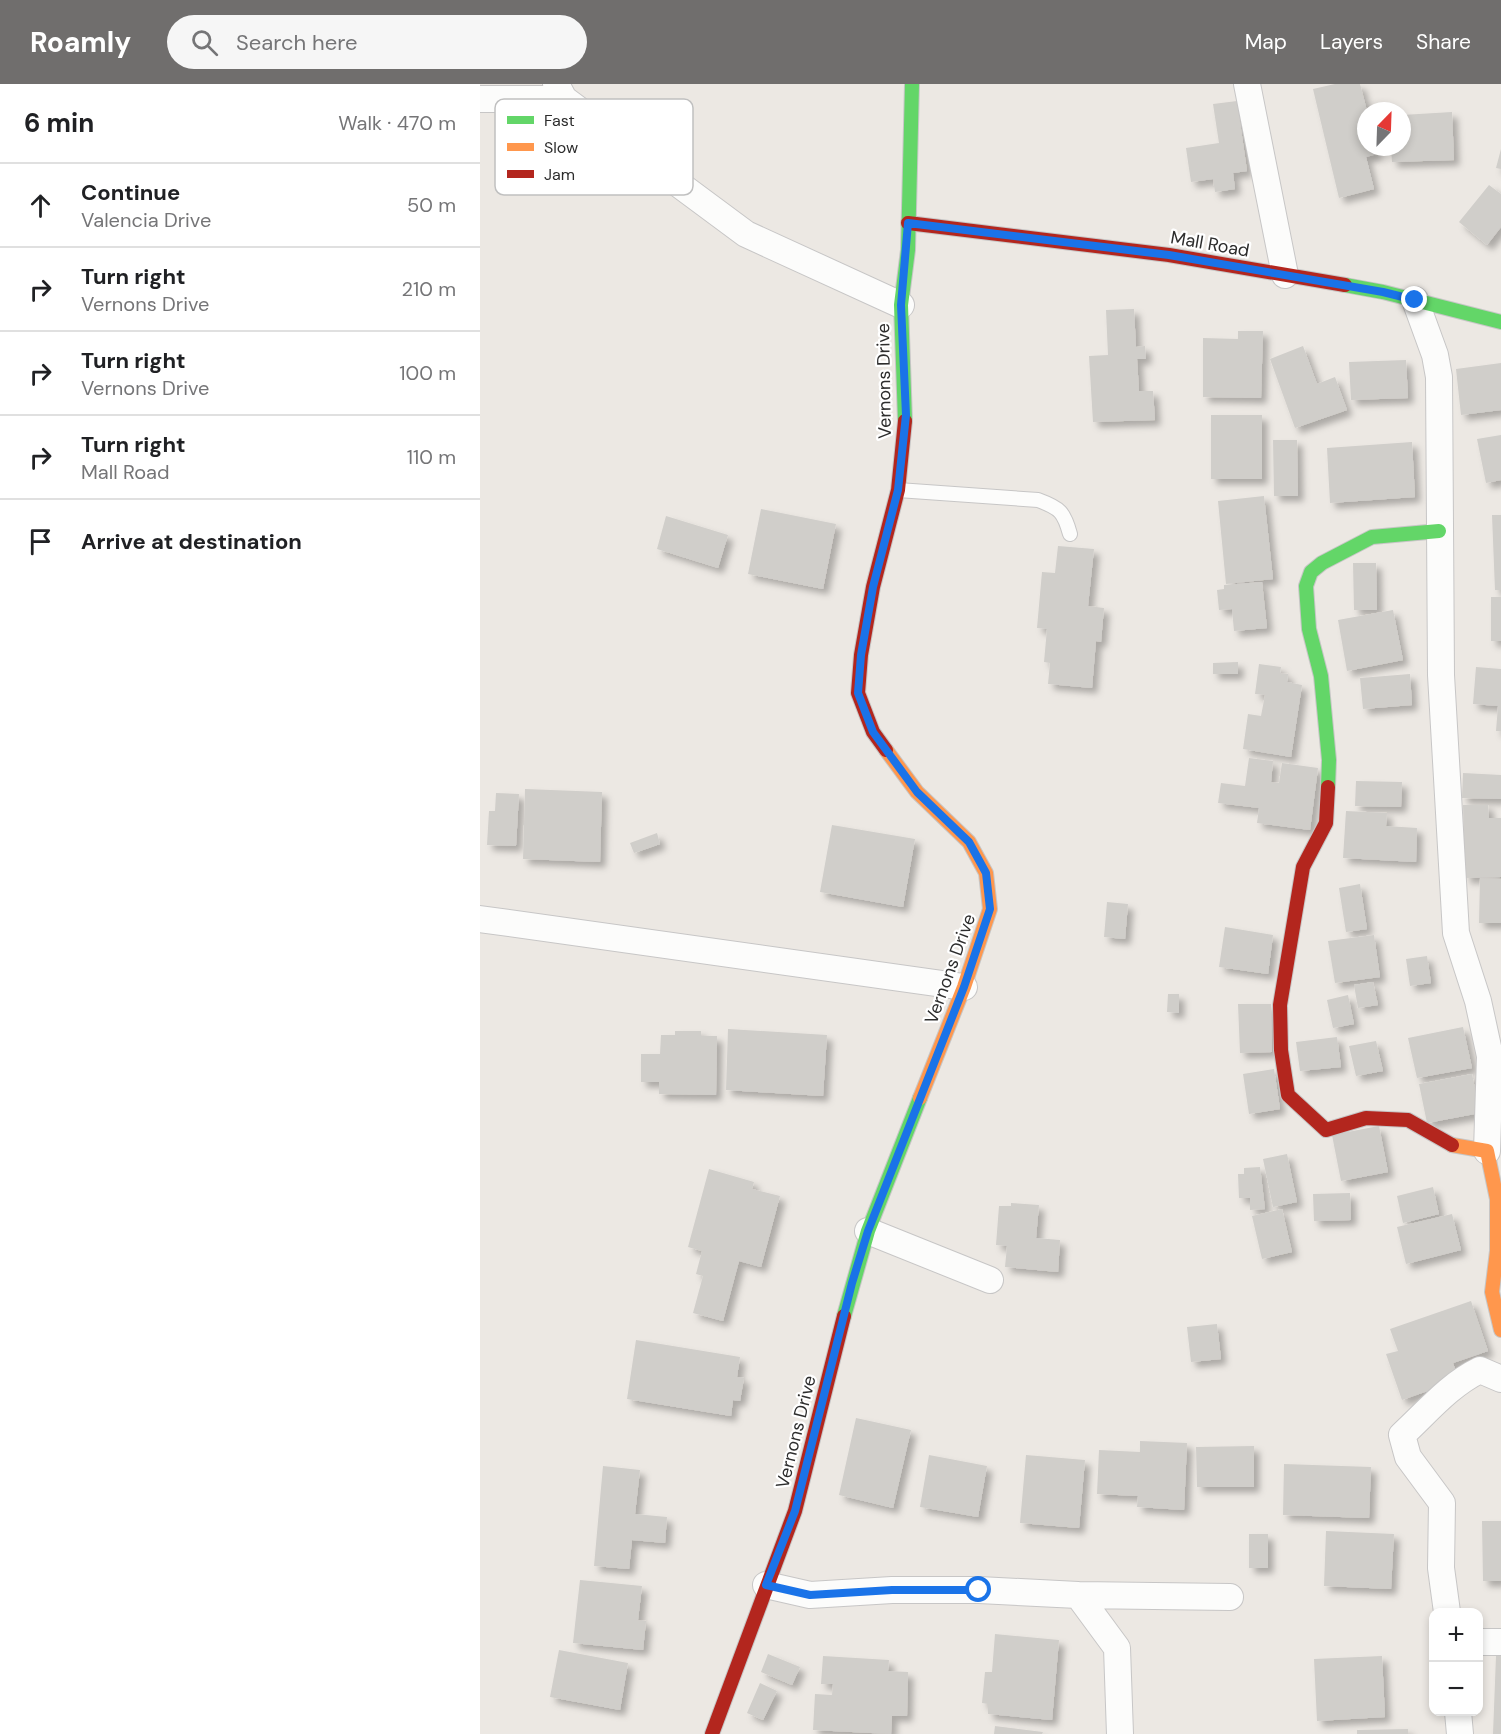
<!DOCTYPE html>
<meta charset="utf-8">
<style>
:root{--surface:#fff;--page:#f6f6f6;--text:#202124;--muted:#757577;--line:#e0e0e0;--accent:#706e6d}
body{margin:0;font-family:"DM Sans",sans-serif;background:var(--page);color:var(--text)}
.controls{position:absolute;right:18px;bottom:18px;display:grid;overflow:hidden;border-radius:12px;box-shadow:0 3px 9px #0003}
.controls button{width:54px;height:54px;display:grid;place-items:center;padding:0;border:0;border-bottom:2px solid var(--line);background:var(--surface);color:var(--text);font:30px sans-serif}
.compass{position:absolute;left:877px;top:18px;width:54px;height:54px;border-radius:50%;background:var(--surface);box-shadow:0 3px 9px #0003;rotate:23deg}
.stop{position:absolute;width:18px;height:18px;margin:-14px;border:4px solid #1a73e8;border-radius:50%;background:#fff}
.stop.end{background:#1a73e8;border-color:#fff;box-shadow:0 2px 6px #0008}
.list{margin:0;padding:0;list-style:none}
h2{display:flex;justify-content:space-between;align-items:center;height:78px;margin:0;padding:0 24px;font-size:26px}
h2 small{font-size:20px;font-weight:400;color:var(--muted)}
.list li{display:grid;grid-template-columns:39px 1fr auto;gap:18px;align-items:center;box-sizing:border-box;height:84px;padding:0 24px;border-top:2px solid var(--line)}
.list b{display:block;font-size:22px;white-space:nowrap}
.list p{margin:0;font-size:20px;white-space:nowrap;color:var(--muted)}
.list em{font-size:20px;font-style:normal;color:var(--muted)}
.icon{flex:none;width:33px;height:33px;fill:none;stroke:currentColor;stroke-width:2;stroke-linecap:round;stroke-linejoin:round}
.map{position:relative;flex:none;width:1021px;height:1650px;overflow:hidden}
header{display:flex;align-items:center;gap:36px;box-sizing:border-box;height:84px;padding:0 30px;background:var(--accent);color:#fff}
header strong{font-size:28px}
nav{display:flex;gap:33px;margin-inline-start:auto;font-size:21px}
.search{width:420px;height:54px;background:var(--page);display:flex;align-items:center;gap:15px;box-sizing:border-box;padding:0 21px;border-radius:33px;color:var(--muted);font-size:22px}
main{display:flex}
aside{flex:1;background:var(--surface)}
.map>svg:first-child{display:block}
.building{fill:#d0ceca;filter:url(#shadow)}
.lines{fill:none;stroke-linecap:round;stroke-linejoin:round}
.lane-casing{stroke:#c7c6c6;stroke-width:16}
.street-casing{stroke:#c7c6c6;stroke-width:28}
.fast-casing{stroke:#c7c6c6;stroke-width:16}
.slow-casing{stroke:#c7c6c6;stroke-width:16}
.jam-casing{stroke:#c7c6c6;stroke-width:16}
.lane{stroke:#fcfcfb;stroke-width:14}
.street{stroke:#fcfcfb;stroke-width:26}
.fast{stroke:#63d668;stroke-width:14}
.slow{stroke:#ff974d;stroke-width:14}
.jam{stroke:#b3261e;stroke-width:14}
.route{stroke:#1a73e8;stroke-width:8}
.labels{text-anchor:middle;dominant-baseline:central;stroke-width:4.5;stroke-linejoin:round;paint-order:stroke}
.street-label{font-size:18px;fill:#2d2d2d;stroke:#fff}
.key{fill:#fff;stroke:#c0c0c0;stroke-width:1.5}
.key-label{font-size:16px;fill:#2d2d2d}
</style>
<header>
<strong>Roamly</strong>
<div class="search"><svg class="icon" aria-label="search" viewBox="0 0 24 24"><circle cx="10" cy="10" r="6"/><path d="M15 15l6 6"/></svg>Search here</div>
<nav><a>Map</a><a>Layers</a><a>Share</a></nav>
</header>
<main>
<aside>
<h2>6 min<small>Walk · 470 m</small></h2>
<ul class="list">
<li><svg class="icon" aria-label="ahead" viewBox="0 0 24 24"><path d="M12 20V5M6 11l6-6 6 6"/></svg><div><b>Continue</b><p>Valencia Drive</p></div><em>50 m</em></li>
<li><svg class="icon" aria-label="right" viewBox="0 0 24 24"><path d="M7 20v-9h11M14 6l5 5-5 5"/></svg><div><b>Turn right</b><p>Vernons Drive</p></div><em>210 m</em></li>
<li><svg class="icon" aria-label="right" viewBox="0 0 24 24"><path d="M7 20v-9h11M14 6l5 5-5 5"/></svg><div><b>Turn right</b><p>Vernons Drive</p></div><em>100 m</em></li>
<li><svg class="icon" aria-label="right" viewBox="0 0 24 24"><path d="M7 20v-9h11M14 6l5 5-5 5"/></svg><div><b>Turn right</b><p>Mall Road</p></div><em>110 m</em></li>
<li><svg class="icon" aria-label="arrive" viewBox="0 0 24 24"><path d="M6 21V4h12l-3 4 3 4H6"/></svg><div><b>Arrive at destination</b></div></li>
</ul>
</aside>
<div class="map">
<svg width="1021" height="1650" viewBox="0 0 1021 1650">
<defs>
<filter id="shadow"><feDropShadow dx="5.5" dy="5.5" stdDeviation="3" flood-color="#0004"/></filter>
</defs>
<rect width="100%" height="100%" fill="#ece8e3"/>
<path class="building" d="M 855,0 L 880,0 L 887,27 L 886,63 L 895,63 L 897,70 L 886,73 L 894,105 L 859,114 L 833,5 Z
M 757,17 L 767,87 L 753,89 L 755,105 L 735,108 L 733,95 L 711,98 L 706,64 L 739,59 L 733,20 Z
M 972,28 L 974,76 L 912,78 L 911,63 L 922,63 L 922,31 Z
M 1021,65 L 1021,85 L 1016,84 Z
M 1009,101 L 1021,110 L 1021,143 L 1007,161 L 979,138 Z
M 654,225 L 656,263 L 665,262 L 666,275 L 657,275 L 659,307 L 673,307 L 675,336 L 613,338 L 609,272 L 628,271 L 626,226 Z
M 758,247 L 783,247 L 781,314 L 723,313 L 723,254 L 758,255 Z
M 823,262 L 837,300 L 855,293 L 867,326 L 815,344 L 790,275 Z
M 926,276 L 928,314 L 871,316 L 869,278 Z
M 1021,279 L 1021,326 L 981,331 L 976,285 Z
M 731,331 L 782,331 L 782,395 L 731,395 Z
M 1021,351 L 1021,396 L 1006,399 L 997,355 Z
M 793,356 L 817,356 L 818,412 L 794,412 Z
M 932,358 L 935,413 L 850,419 L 847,364 Z
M 784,412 L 793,495 L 746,500 L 738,417 Z
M 281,425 L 356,440 L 343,505 L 268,490 Z
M 1012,431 L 1021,431 L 1021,506 L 1015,506 Z
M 186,432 L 248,451 L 238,484 L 177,465 Z
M 578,462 L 614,465 L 608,522 L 624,524 L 621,558 L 616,557 L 612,604 L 568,600 L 570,579 L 564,578 L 567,545 L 557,544 L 562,488 L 575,489 Z
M 873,479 L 896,479 L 897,526 L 874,526 Z
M 782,498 L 787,544 L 754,547 L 752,525 L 739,526 L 737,506 L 744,505 L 744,501 Z
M 1011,513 L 1021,513 L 1021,557 L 1011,557 Z
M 913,526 L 923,576 L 867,587 L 858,536 Z
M 758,578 L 758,590 L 733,590 L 733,579 Z
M 779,580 L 801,583 L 800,589 L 808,590 L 807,598 L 822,601 L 811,673 L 763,665 L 768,630 L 781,632 L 785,611 L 775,610 Z
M 996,583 L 1021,585 L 1021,647 L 1016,647 L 1018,622 L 993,620 Z
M 930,590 L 932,621 L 883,625 L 880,594 Z
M 769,674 L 793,677 L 791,698 L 799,699 L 802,679 L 838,684 L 830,746 L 777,739 L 779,724 L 738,719 L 741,699 L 765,702 Z
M 983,689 L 1021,691 L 1021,715 L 982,714 Z
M 876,697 L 922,698 L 921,723 L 875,722 Z
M 45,705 L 122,708 L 120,778 L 43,775 Z
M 16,709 L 39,710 L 36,762 L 7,761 L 9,727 L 15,727 Z
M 983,721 L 1008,721 L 1009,734 L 1021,734 L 1021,793 L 985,794 Z
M 866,727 L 907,729 L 906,742 L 937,744 L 936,778 L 863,774 Z
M 352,741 L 435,755 L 423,823 L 340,808 Z
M 177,749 L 180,760 L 154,769 L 150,759 Z
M 1000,794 L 1021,795 L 1021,839 L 999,839 Z
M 880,800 L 887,845 L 866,848 L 859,804 Z
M 627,818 L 648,820 L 645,855 L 624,853 Z
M 745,843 L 793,851 L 788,890 L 739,883 Z
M 894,851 L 900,893 L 855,899 L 848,857 Z
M 947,872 L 951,899 L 930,902 L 926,875 Z
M 893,898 L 898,921 L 878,924 L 874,901 Z
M 688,910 L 699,910 L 699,929 L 687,928 Z
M 868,911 L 874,940 L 853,944 L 847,916 Z
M 758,920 L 791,920 L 792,968 L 760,969 Z
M 983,943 L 992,984 L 937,994 L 928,954 Z
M 248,945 L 347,951 L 343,1012 L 246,1006 Z
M 195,947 L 221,947 L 221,952 L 237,952 L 236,1011 L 179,1010 L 179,998 L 161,998 L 161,970 L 180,970 L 181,951 L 195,951 Z
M 857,953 L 861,983 L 820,987 L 816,958 Z
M 896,957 L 903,987 L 876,992 L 869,962 Z
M 794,985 L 800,1025 L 769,1030 L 763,990 Z
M 992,990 L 1000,1029 L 947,1039 L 939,1000 Z
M 899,1042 L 908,1088 L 861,1097 L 852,1051 Z
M 807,1070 L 817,1118 L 793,1123 L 783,1075 Z
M 780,1083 L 785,1125 L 770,1126 L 770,1114 L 759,1114 L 758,1090 L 764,1090 L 764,1084 Z
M 229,1085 L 274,1098 L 272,1105 L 300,1112 L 281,1183 L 259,1177 L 243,1237 L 213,1229 L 223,1192 L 216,1190 L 222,1167 L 208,1163 Z
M 953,1103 L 959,1130 L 923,1139 L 917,1112 Z
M 870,1109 L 871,1136 L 834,1137 L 833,1110 Z
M 531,1119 L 559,1121 L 556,1154 L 580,1156 L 578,1188 L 525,1183 L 527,1162 L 516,1161 L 519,1122 L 531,1122 Z
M 802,1125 L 812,1168 L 782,1175 L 772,1132 Z
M 972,1130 L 981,1166 L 926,1180 L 917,1143 Z
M 991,1217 L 1008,1267 L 973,1279 L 979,1296 L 922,1316 L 906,1270 L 918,1267 L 910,1245 Z
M 737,1240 L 741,1275 L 711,1278 L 707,1243 Z
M 156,1256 L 260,1273 L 257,1293 L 264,1294 L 260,1317 L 253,1316 L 251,1332 L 147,1315 Z
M 376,1334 L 431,1346 L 413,1424 L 359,1411 Z
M 660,1357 L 707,1359 L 704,1426 L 657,1423 L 658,1412 L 617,1410 L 619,1366 L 660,1368 Z
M 774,1362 L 774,1403 L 717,1403 L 716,1363 Z
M 449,1371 L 507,1382 L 498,1433 L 440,1423 Z
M 546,1371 L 605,1376 L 599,1444 L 540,1439 Z
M 804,1380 L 891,1383 L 889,1434 L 803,1431 Z
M 123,1382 L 160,1386 L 155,1430 L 187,1433 L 185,1459 L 152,1456 L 149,1485 L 114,1482 Z
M 1002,1437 L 1021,1437 L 1021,1497 L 1003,1497 Z
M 846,1447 L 914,1450 L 911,1505 L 844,1502 Z
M 769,1450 L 788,1450 L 788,1484 L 769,1484 Z
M 100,1496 L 162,1502 L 158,1536 L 166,1537 L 163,1566 L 93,1559 Z
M 515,1550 L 579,1556 L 572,1636 L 508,1630 L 508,1620 L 502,1619 L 505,1588 L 512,1588 Z
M 79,1566 L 148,1579 L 140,1626 L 70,1613 Z
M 288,1570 L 320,1583 L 312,1601 L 281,1588 Z
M 343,1572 L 409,1576 L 408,1587 L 428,1588 L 427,1632 L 412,1632 L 411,1650 L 333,1646 L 335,1610 L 352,1611 L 353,1600 L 341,1600 Z
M 902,1572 L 905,1633 L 837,1637 L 834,1575 Z
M 1016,1572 L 1021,1572 L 1021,1650 L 1013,1650 Z
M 280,1599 L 297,1607 L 283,1636 L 267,1629 Z
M 515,1642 L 563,1648 L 562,1650 L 514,1650 Z
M 928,1645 L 928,1650 L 877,1650 L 877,1646 Z"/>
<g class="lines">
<defs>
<path id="lane" d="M 418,406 L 558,416 C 580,424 584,428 590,450"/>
<path id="street" d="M 76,0 L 84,15 L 266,150 L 421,221
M 767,0 L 805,191
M 0,15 L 84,15
M 935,216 L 955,271 L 959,293 L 961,591 L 976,849 L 998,917 L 1010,972 L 1007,1067
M 0,835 L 484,903
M 388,1147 L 510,1196
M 286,1501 L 330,1511 L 412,1506 L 499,1506 L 598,1511 L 637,1564 L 640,1650
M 598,1511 L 750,1513
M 967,1528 L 961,1484 L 962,1419 L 928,1373 L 922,1351 C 947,1328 969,1301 1000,1286 L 1021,1295
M 998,1558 L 1021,1558
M 978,1628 L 980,1650"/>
<path id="fast" d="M 865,201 L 903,208 L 1021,238
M 425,337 L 421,221 L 428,166 L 432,0
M 848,703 L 849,676 L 841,592 L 829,545 L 826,502 L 831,488 L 842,479 L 892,453 L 959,447
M 364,1232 L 388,1147 L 440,1014"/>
<path id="slow" d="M 406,666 L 437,708 L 489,758 L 506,789 L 510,825 L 484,903 L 440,1014
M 972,1061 L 1007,1067 L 1017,1115 L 1017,1167 L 1012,1208 L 1021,1246"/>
<path id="jam" d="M 428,139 L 689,171 L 865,201
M 406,666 L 393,648 L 378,609 L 381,571 L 393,503 L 418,406 L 425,337
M 848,703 L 846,739 L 823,783 L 800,921 L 801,966 L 808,1011 L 846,1046 L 886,1034 L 928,1036 L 972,1061
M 232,1650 L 315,1427 L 364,1232"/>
</defs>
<use href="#lane" class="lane-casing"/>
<use href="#street" class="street-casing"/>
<use href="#fast" class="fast-casing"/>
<use href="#slow" class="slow-casing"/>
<use href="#jam" class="jam-casing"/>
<use href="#lane" class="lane"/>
<use href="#street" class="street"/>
<use href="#fast" class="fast"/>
<use href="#slow" class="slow"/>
<use href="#jam" class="jam"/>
</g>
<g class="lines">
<path class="route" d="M 499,1506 L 412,1506 L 330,1511 L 286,1501 L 315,1427 L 372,1199 L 388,1147 L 484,903 L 510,825 L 506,789 L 489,758 L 437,708 L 393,648 L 378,609 L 381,571 L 393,503 L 418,406 L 426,331 L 421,221 L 428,139 L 689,171 L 903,208 L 935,216"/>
</g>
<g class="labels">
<g class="street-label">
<text transform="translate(730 160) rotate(10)">Mall Road</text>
<text transform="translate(404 297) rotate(-91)">Vernons Drive</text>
<text transform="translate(470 885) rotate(-70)">Vernons Drive</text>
<text transform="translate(316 1348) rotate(-76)">Vernons Drive</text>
</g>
</g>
<rect x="15" y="15" width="198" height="96" rx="9" class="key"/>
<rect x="27" y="32" width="27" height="8" fill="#63d668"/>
<rect x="27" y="59" width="27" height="8" fill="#ff974d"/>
<rect x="27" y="86" width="27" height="8" fill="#b3261e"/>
<g class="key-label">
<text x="64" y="42">Fast</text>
<text x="64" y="69">Slow</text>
<text x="64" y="96">Jam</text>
</g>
</svg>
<div class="controls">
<button>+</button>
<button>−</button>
</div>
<svg class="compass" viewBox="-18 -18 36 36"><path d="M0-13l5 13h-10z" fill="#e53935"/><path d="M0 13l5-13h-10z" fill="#757577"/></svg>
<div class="stop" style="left:499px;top:1506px"></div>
<div class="stop end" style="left:935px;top:216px"></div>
</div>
</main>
